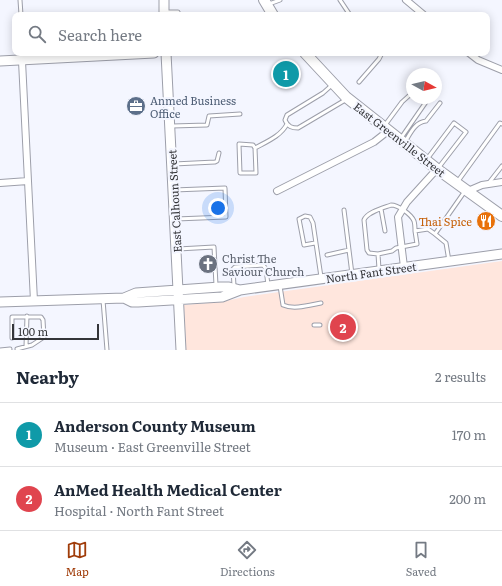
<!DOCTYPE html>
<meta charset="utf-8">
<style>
:root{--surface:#fff;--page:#f6f6f7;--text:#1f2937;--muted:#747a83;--line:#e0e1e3;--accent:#a03c09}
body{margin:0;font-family:Literata,serif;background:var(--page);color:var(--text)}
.compass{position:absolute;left:406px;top:68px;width:36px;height:36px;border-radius:50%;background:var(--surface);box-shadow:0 2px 10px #0003;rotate:98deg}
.scale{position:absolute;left:12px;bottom:10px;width:87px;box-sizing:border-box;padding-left:4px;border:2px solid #343539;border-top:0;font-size:11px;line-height:14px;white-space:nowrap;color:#343539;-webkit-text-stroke:3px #f4f6ff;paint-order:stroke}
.you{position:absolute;left:218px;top:208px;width:14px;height:14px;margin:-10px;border:3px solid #fff;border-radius:50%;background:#1a73e8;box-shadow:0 0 0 6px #1a73e833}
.badge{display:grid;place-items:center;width:26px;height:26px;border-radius:50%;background:var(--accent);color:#fff;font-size:13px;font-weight:700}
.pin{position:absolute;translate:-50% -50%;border:2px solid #fff;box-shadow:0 1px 4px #0006}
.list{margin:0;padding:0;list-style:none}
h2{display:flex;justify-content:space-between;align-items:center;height:52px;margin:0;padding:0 16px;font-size:17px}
h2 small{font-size:13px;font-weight:400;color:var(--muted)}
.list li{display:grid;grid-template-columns:26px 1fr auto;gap:12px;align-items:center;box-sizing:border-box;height:64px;padding:0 16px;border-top:1px solid var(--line)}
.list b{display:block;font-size:15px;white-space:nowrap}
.list p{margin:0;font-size:13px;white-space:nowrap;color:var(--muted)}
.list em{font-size:13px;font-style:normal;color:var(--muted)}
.icon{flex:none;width:22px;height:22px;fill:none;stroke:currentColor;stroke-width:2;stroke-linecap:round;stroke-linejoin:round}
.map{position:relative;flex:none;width:502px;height:350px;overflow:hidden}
.search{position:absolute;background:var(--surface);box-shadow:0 2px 10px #0003;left:12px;right:12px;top:12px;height:44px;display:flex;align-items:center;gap:10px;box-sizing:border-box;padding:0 14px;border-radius:8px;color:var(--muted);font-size:15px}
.sheet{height:180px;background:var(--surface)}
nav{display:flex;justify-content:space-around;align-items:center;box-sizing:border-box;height:56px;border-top:1px solid var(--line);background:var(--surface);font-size:11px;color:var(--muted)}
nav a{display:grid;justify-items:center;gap:2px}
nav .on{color:var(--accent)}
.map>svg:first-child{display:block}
.medical{fill:#ffe6dd}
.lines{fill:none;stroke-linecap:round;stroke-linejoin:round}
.lane-casing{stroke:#9d9faa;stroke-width:5}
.street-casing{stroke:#9d9faa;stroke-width:8}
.secondary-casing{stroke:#9d9faa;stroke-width:11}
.primary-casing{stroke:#9d9faa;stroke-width:12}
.lane{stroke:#fff;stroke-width:3}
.street{stroke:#fff;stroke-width:6}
.secondary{stroke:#fff;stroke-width:9}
.primary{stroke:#fff;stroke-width:10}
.labels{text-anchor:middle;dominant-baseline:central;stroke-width:4;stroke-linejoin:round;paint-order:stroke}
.service-label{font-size:11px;fill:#4e5e75;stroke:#f4f6ff;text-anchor:start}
.street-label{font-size:11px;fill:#343539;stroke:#f4f6ff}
.food-label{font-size:11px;fill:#c56008;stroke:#f4f6ff;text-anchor:end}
.worship-label{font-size:11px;fill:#5b616d;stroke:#f4f6ff;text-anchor:start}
</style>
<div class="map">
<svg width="502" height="350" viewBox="0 0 502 350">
<rect width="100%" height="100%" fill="#f4f6ff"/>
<path class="medical" d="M 502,261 L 502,350 L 186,350 L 184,305 L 221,302 L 244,297 Z"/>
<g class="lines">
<defs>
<path id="lane" d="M 20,0 L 21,15
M 340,0 L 350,15
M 269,4 L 280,0
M 166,12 L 178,12 L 179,15
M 359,82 L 379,59 L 382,53
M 332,85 L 323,93 L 287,115 L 285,120 C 288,127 292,128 298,128 L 347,99
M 385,125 L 402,102 L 412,93
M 172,126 L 207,125 L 209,116 L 240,114
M 401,138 L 426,102 L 427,98
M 405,142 C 410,134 415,122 426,121 L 440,103
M 255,148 L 253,145 L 239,144 L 240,173 L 256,173 L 255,148 C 266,142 281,136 287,124
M 427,159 L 454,123 L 466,132 L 439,167
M 174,164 L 215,162 L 217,161 L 219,153
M 458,181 L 500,123 L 502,124
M 488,184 L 502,166
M 174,190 L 225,188 L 226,217 L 176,219
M 381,209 L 385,231
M 344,210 L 352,274
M 315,243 L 304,245 L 299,219 L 305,216 L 310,217 L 313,223 L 321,277
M 178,249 L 214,247 L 216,285
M 378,254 L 392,251 L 396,248 L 417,244 L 415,231
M 327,255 L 349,250
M 449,261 L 446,243 L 435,234 L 465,191
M 379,269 L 378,254 L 369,253 L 367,250 L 364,220 C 367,212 383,208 391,205 C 398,205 411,214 414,221 C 415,224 415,228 415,231 L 428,229 L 435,234
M 234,286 L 233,269 L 235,267 L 263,265 L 266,269 L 268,285
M 280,286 L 283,305 C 294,310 310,305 321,303
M 103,300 L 107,350
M 314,325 L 320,325
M 12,338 L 12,317 L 41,317 L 43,320 L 44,337 L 32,345 L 17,349
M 26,346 L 27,316
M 0,350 L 10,349"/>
<path id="street" d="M 406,0 L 424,15
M 469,53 L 478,60 L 502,70
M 22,61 L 34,301
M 0,183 L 28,181
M 277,191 L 374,142 L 388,131
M 468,191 L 482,185 L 502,182
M 404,267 L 398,217 L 407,202 L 437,169"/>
<path id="secondary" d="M 164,0 L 164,15
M 166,53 L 181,350
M 0,61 L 154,53
M 124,298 L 136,293 L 220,287 L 229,287 L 240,290
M 0,302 L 124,298 L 132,302 L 138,302 L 222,297 L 240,290 L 502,254"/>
<path id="primary" d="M 264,0 L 273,15
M 305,53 L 346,97 L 437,169 L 502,216"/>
</defs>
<use href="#lane" class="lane-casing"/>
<use href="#street" class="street-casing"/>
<use href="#secondary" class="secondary-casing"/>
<use href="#primary" class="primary-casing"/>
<use href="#lane" class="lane"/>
<use href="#street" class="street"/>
<use href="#secondary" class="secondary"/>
<use href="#primary" class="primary"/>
</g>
<defs>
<symbol id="office-disc" viewBox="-11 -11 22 22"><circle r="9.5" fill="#5c6f8a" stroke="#f4f6ff"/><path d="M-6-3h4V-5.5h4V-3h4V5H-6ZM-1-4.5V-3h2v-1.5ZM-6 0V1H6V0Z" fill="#fff"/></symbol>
<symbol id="restaurant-disc" viewBox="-11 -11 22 22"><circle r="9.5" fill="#e8710a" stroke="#f4f6ff"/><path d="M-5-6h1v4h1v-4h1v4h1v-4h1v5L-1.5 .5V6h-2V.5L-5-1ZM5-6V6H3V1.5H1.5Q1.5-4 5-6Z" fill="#fff"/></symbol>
<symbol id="church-disc" viewBox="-11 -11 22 22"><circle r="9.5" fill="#6b7280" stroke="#f4f6ff"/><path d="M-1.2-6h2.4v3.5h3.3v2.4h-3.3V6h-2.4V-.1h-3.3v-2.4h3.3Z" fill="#fff"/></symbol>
</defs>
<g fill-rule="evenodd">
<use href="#office-disc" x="125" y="95" width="22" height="22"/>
<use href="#restaurant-disc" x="475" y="210" width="22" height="22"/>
<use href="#church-disc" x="197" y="253" width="22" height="22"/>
</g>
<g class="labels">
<g class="service-label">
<text x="150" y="100">Anmed Business<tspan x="150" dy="13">Office</tspan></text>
</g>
<g class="street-label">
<text transform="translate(400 139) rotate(38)">East Greenville Street</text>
<text transform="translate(174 201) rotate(-93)">East Calhoun Street</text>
<text transform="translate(371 272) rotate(-8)">North Fant Street</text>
</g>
<g class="food-label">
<text x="472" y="221">Thai Spice</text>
</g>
<g class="worship-label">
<text x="222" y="258">Christ The<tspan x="222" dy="13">Saviour Church</tspan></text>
</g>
</g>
</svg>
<svg class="compass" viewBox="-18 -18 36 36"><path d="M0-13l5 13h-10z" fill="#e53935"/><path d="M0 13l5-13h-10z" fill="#747a83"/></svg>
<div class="scale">100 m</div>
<div class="you"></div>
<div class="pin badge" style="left:286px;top:74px;background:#0f9aa8">1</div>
<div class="pin badge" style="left:343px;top:327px;background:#e0444e">2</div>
<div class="search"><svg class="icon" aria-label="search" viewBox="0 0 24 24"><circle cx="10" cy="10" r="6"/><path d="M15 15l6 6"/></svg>Search here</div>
</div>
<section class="sheet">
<h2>Nearby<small>2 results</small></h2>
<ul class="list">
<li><span class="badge" style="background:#0f9aa8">1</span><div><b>Anderson County Museum</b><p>Museum · East Greenville Street</p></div><em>170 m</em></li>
<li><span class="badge" style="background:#e0444e">2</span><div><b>AnMed Health Medical Center</b><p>Hospital · North Fant Street</p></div><em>200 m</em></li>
</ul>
</section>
<nav>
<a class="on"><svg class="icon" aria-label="map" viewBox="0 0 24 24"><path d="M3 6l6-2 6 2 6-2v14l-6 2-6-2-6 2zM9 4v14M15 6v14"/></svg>Map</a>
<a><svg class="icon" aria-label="directions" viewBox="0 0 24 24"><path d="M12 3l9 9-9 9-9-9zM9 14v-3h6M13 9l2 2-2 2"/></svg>Directions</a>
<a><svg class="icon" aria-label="saved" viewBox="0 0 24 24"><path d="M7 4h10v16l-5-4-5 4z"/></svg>Saved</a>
</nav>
